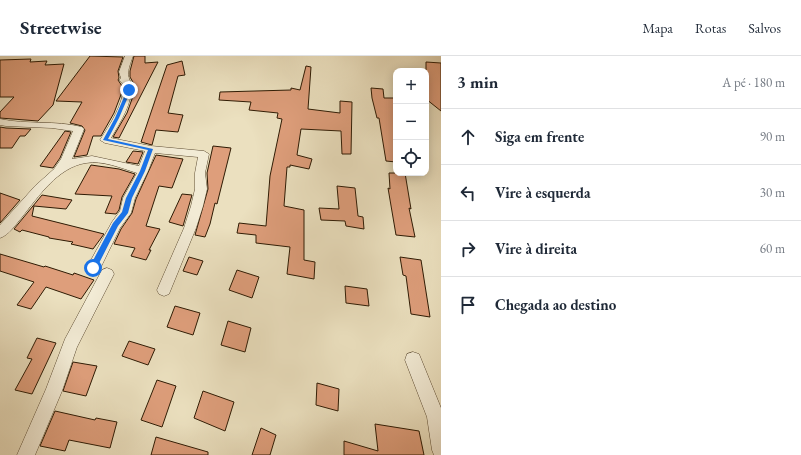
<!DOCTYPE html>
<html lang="pt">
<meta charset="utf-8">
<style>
:root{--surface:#fff;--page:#f6f6f7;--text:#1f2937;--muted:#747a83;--line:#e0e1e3}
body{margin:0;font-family:"EB Garamond",serif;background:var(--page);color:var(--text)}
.controls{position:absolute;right:12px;top:12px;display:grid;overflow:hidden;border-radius:8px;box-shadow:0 2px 10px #0003}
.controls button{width:36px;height:36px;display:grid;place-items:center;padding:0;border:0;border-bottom:1px solid var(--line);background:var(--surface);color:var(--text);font:20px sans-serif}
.stop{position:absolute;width:12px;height:12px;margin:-9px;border:3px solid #1a73e8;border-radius:50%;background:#fff}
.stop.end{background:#1a73e8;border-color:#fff;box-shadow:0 1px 4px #0008}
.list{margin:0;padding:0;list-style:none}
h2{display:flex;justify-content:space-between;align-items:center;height:52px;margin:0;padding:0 16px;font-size:17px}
h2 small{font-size:13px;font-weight:400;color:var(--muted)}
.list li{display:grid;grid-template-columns:26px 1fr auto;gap:12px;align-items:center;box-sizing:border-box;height:56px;padding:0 16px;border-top:1px solid var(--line)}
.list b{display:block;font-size:15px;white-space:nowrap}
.list em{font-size:13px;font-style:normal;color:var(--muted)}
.icon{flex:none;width:22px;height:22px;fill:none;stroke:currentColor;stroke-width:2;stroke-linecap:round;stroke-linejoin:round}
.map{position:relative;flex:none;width:441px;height:399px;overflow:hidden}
header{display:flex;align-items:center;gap:24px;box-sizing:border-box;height:56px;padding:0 20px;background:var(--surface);border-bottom:1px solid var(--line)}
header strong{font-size:19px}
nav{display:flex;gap:22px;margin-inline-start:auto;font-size:14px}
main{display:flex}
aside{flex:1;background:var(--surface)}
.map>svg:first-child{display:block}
.building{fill:#de9e7b;stroke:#2e1b04}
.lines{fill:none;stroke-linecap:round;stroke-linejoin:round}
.street-casing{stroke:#5d4c33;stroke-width:1}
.street{fill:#f2ebd5;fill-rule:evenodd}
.route{fill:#1a73e8}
</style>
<header>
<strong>Streetwise</strong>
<nav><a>Mapa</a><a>Rotas</a><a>Salvos</a></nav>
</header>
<main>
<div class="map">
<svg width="441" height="399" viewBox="0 0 441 399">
<rect width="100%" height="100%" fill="#ebe0bf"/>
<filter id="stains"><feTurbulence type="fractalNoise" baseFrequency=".005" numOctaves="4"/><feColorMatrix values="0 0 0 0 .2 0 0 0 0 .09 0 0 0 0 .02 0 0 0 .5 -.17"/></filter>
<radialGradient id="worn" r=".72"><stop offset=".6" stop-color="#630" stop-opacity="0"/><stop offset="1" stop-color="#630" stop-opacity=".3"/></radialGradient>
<path class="building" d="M 90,0 L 123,1 L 118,15 L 119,22 L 118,24 L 122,30 L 122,36 L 114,57 L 101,80 L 93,80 L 87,99 L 74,101 L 85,74 L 82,70 L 70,67 L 82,46 L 56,45 Z
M 134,0 L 145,0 L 145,7 L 158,6 L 119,82 L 113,81 L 127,57 L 132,43 L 134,28 L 130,21 L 130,15 Z
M 31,3 L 30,6 L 47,5 L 45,9 L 64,8 L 53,49 L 38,65 L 0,62 L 0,56 L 14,41 L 0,41 L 0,4 Z
M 182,5 L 185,19 L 178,20 L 168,57 L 183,59 L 178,76 L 156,74 L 152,89 L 141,86 L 167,9 Z
M 426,6 L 441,7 L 441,55 L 426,43 Z
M 306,10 L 311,11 L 308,53 L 340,57 L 340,45 L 352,46 L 351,98 L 342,98 L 341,75 L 301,73 L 297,99 L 312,103 L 309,113 L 290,109 L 290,111 L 287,111 L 284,150 L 304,154 L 304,204 L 315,206 L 314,223 L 287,218 L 290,191 L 256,187 L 256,179 L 237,177 L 239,167 L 266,170 L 270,120 L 282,63 L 277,62 L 278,57 L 249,54 L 251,46 L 219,44 L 220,36 L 291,34 L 291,32 L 300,34 Z
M 371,32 L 383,33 L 384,42 L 396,42 L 396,106 L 386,105 L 379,62 L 377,62 L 372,42 Z
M 0,71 L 6,72 L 31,73 L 25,80 L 20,80 L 12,92 L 0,92 Z
M 65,75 L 71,76 L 60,102 L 53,112 L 40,110 Z
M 213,90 L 231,92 L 217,148 L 215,147 L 210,168 L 205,181 L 195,179 L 208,133 L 207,117 Z
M 133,95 L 143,96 L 138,108 L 126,106 Z
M 156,99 L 183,103 L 172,132 L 159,130 L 146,170 L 160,173 L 149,194 L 151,194 L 146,204 L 131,200 L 135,192 L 114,188 L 121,173 L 132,157 L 136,143 Z
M 91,109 L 119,113 L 135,118 L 122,141 L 119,154 L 116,158 L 105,157 L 112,140 L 75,138 Z
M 389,117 L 405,117 L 411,153 L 409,152 L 415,181 L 396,179 L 388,132 L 390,133 Z
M 337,130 L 355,132 L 358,160 L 363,161 L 364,173 L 346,170 L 345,165 L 321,164 L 319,152 L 339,153 Z
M 0,137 L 20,144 L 0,167 Z
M 182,138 L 192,139 L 183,170 L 169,166 Z
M 42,139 L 72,144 L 66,153 L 34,150 L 32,160 L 104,178 L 93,193 L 71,188 L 73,186 L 49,182 L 49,181 L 22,174 L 20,176 L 14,173 Z
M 0,198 L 44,211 L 45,210 L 73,219 L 74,217 L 94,224 L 81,243 L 46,231 L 31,253 L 17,249 L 34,226 L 0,215 Z
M 189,201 L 203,205 L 197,219 L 183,215 Z
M 400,201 L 421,204 L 430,261 L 411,258 L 406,220 L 403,219 Z
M 237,214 L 259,221 L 252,242 L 229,234 Z
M 345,230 L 367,233 L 369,250 L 346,247 Z
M 175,250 L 200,257 L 193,279 L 167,271 Z
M 228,265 L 251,272 L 245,296 L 221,289 Z
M 37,282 L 56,287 L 32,338 L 15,334 L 32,303 L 27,302 Z
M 129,285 L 155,293 L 148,309 L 122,300 Z
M 73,306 L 97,310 L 86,340 L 63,335 Z
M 157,324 L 176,330 L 162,371 L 141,364 Z
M 317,327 L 339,333 L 338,355 L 316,349 Z
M 203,335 L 234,346 L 225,375 L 194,362 Z
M 55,355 L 95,364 L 96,362 L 117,366 L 110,392 L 69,384 L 65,395 L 40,390 Z
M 375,368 L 419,375 L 424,399 L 344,399 L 344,385 L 378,395 Z
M 261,372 L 276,379 L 270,399 L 252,399 Z
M 156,381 L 208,396 L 208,399 L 151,399 Z"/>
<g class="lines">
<defs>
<path id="street" d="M 125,0 L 133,0 C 129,11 125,19 132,28 C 132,48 121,65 111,82 L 151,90 L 204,95 L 209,98 L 205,117 L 207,133 L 203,150 L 196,172 L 169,238 L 164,240 L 159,238 L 157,234 L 184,172 L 191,150 L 195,133 L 195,117 L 198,101 L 155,97 L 148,115 L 135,142 L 131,157 L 120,172 L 98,217 L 93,219 L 88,217 L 86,213 L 112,166 L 120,155 L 123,142 L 137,117 C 121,112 102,104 86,107 C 58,111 38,141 22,161 C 16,168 9,179 0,182 L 0,169 L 35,130 L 54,113 L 61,103 L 73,75 L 52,72 L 6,70 L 0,69 L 0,63 C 27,69 55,64 82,71 L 84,73 L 72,103 L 92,100 L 139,110 L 145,95 L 105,87 L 100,84 C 111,67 123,49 124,29 L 119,24 L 121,22 L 119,16 Z
M 107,212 L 112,214 L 114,218 L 77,291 L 62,335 L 35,399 L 17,399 L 46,333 L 65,283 L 102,214 Z
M 413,296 L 419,298 L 441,352 L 441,399 L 434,399 L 432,394 L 427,361 L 405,304 L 407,298 Z"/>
</defs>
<use href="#street" class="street-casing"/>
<use href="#street" class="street"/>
</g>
<path class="route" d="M 129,33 L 131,34 L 119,62 L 108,83 L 153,93 L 145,115 L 132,142 L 128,157 L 118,170 L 95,215 L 93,215 L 89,212 L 113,167 L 122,156 L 126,142 L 140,115 L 148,94 L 103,84 L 115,62 L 127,34 Z"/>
<rect width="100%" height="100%" filter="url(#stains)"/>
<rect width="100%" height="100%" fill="url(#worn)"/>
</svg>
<div class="controls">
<button>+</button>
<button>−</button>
<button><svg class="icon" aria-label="locate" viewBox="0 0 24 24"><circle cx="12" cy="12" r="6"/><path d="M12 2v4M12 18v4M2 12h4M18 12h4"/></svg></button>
</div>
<div class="stop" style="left:93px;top:212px"></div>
<div class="stop end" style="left:129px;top:34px"></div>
</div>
<aside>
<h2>3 min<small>A pé · 180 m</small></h2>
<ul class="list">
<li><svg class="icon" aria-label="ahead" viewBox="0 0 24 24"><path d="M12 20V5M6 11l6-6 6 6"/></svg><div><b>Siga em frente</b></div><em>90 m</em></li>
<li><svg class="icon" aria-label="left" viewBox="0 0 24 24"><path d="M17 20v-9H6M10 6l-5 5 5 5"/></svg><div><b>Vire à esquerda</b></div><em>30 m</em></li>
<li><svg class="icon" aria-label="right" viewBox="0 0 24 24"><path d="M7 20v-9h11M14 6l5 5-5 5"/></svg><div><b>Vire à direita</b></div><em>60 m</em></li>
<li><svg class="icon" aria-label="arrive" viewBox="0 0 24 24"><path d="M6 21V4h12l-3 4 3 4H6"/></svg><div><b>Chegada ao destino</b></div></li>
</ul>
</aside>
</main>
